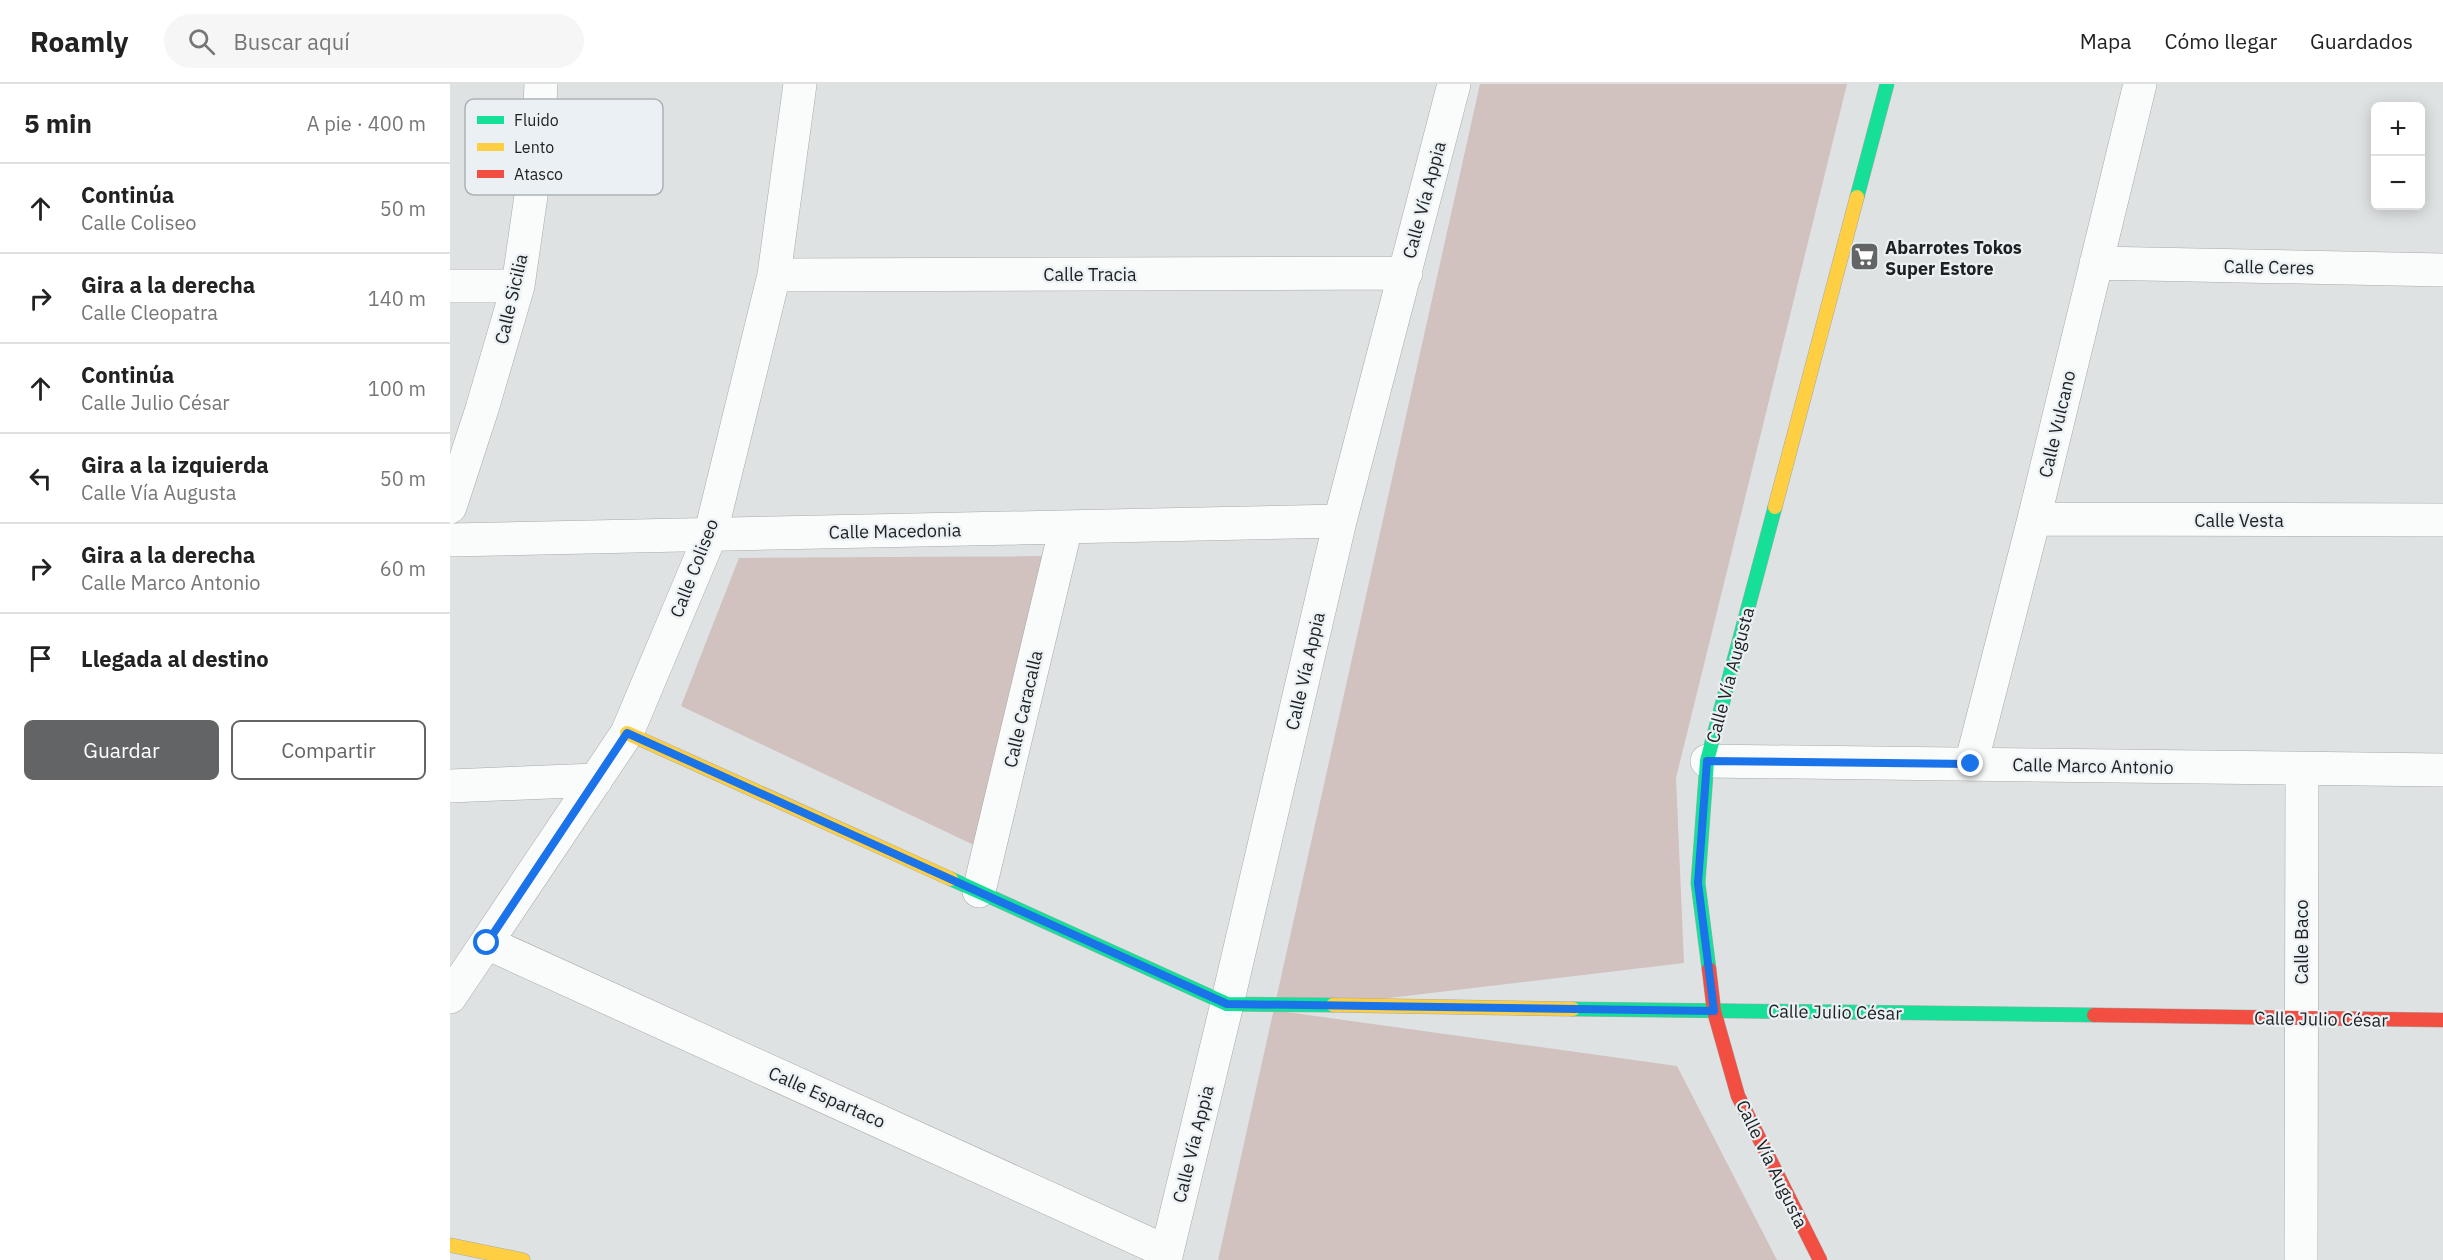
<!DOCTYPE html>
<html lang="es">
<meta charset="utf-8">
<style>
:root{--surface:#fff;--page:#f6f6f6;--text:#222;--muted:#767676;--line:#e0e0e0;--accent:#626465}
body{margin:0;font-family:"IBM Plex Sans",sans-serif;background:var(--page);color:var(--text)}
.controls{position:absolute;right:18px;top:18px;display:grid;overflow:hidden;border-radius:9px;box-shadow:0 3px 15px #0003}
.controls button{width:54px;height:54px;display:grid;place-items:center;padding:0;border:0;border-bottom:2px solid var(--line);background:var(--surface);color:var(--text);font:30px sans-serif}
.stop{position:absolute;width:18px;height:18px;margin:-14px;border:4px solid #1a73e8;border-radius:50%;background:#fff}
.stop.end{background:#1a73e8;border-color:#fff;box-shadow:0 2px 6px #0008}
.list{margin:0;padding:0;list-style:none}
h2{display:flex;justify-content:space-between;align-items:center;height:78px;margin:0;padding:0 24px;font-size:26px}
h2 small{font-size:20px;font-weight:400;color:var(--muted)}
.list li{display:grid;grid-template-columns:39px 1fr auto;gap:18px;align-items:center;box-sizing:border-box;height:90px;padding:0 24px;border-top:2px solid var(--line)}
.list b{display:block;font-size:22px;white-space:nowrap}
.list p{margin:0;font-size:20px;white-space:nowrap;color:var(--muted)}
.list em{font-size:20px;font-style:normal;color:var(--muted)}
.actions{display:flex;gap:12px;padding:18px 24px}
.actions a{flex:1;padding:14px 0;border:2px solid var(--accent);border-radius:9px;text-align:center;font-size:21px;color:var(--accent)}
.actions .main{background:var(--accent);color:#fff}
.icon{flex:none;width:33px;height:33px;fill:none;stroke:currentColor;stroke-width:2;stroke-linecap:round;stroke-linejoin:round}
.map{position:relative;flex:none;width:1993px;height:1176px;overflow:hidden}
header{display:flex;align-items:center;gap:36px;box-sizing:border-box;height:84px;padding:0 30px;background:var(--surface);border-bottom:2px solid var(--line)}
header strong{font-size:28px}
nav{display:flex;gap:33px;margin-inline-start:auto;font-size:21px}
.search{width:420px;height:54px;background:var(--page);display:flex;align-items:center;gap:15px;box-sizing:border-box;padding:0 21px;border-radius:33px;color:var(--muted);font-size:22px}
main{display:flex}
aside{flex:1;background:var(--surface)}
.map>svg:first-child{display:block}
.green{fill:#d1c1bf}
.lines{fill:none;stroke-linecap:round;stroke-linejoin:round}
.street-casing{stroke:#a7a9aa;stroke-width:34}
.fast-casing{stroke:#a7a9aa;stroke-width:15}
.slow-casing{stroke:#a7a9aa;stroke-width:15}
.jam-casing{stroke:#a7a9aa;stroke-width:15}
.street{stroke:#fafbfb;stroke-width:33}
.fast{stroke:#16e098;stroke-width:14}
.slow{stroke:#ffcf43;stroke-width:14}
.jam{stroke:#f24e42;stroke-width:14}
.route{stroke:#1a73e8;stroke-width:8}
.labels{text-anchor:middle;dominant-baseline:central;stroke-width:4.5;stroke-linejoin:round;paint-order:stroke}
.street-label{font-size:18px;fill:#1e2021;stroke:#eaf0f3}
.poi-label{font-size:18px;font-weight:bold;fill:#1e2021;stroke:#eaf0f3;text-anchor:start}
.key{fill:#eaf0f3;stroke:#adb2b4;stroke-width:1.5}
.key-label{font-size:16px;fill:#1e2021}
</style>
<header>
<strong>Roamly</strong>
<div class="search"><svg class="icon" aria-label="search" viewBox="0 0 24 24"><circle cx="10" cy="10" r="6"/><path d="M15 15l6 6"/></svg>Buscar aquí</div>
<nav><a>Mapa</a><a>Cómo llegar</a><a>Guardados</a></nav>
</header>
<main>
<aside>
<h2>5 min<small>A pie · 400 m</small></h2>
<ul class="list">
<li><svg class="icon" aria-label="ahead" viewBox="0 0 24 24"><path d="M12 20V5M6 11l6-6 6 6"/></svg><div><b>Continúa</b><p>Calle Coliseo</p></div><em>50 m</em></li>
<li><svg class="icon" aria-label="right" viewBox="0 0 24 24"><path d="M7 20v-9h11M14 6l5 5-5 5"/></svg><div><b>Gira a la derecha</b><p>Calle Cleopatra</p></div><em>140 m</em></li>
<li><svg class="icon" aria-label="ahead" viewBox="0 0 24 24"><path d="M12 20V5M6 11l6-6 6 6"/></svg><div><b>Continúa</b><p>Calle Julio César</p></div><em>100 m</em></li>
<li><svg class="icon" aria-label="left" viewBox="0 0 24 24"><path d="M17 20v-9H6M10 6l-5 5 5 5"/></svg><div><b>Gira a la izquierda</b><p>Calle Vía Augusta</p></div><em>50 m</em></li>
<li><svg class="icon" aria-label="right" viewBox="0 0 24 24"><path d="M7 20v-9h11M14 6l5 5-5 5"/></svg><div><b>Gira a la derecha</b><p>Calle Marco Antonio</p></div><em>60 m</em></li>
<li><svg class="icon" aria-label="arrive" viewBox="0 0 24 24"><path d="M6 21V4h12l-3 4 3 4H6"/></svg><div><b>Llegada al destino</b></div></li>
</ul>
<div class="actions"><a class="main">Guardar</a><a>Compartir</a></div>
</aside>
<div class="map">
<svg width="1993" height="1176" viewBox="0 0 1993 1176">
<rect width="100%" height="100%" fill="#dfe2e3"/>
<path class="green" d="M 1030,0 L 1397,0 L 1226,694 L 1234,879 L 829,927 L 1227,982 L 1327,1176 L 768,1176 Z
M 595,472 L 526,762 L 231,622 L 289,474 Z"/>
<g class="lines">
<defs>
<path id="street" d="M 1646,179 L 1993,186
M 324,191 L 956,189
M 0,202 L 68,202
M 0,423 L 32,325 L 68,202 L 87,70 L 91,0
M 1584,435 L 1993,436
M 0,456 L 890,437
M 1257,677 L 1993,686
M 1521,680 L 1584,435 L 1690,0
M 0,702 L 146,696
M 529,807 L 616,443
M 37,859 L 717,1168
M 0,913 L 177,649 L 260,452 L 324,191 L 350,0
M 715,1176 L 777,920 L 890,437 L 1004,0
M 1851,1176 L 1852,685"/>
<path id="fast" d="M 1407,113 L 1437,0
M 501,795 L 777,920 L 883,921
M 1259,885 L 1248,799 L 1257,677 L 1325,423
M 1123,925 L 1644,931"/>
<path id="slow" d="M 1325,423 L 1407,113
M 177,649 L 501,795
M 883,921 L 1123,925
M 0,1161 L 73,1176"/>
<path id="jam" d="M 1259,885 L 1264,927 L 1288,1012 L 1370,1176
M 1644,931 L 1993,936"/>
</defs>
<use href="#street" class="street-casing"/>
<use href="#fast" class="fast-casing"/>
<use href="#slow" class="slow-casing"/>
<use href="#jam" class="jam-casing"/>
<use href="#street" class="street"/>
<use href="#fast" class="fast"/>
<use href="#slow" class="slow"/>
<use href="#jam" class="jam"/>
</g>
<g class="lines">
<path class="route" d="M 37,859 L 177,649 L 777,920 L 1264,927 L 1248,799 L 1257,677 L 1521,680"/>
</g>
<defs>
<symbol id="supermarket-square" viewBox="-11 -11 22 22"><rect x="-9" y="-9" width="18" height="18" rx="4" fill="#626465" stroke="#eaf0f3"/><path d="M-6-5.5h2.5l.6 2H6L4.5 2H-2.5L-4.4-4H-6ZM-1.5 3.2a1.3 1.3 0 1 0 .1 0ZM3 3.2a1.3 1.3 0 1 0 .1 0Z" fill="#fff"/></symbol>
</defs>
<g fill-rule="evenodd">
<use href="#supermarket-square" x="1398" y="156" width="33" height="33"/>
</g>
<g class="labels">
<g class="street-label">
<text transform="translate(974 116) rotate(-75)">Calle Vía Appia</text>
<text transform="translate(1819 183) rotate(1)">Calle Ceres</text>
<text x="640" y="190">Calle Tracia</text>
<text transform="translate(61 215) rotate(-77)">Calle Sicilia</text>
<text transform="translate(1607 340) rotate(-77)">Calle Vulcano</text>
<text x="1789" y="436">Calle Vesta</text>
<text transform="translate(445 447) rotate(-1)">Calle Macedonia</text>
<text transform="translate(244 484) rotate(-69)">Calle Coliseo</text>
<text transform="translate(855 587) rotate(-77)">Calle Vía Appia</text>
<text transform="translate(1280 591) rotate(-75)">Calle Vía Augusta</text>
<text transform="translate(573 625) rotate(-77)">Calle Caracalla</text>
<text transform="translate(1643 682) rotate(1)">Calle Marco Antonio</text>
<text transform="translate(1851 858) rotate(-90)">Calle Baco</text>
<text transform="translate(1385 928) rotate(1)">Calle Julio César</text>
<text transform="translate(1871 935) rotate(1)">Calle Julio César</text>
<text transform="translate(377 1013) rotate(24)">Calle Espartaco</text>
<text transform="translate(743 1060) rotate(-76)">Calle Vía Appia</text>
<text transform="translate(1322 1080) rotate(64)">Calle Vía Augusta</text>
</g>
<g class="poi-label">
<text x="1435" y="163">Abarrotes Tokos<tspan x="1435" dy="21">Super Estore</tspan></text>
</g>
</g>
<rect x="15" y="15" width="198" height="96" rx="9" class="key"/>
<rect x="27" y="32" width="27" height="8" fill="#16e098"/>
<rect x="27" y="59" width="27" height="8" fill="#ffcf43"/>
<rect x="27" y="86" width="27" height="8" fill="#f24e42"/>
<g class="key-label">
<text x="64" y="42">Fluido</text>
<text x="64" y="69">Lento</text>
<text x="64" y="96">Atasco</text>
</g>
</svg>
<div class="controls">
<button>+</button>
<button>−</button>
</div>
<div class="stop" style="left:37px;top:859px"></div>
<div class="stop end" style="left:1521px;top:680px"></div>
</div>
</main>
